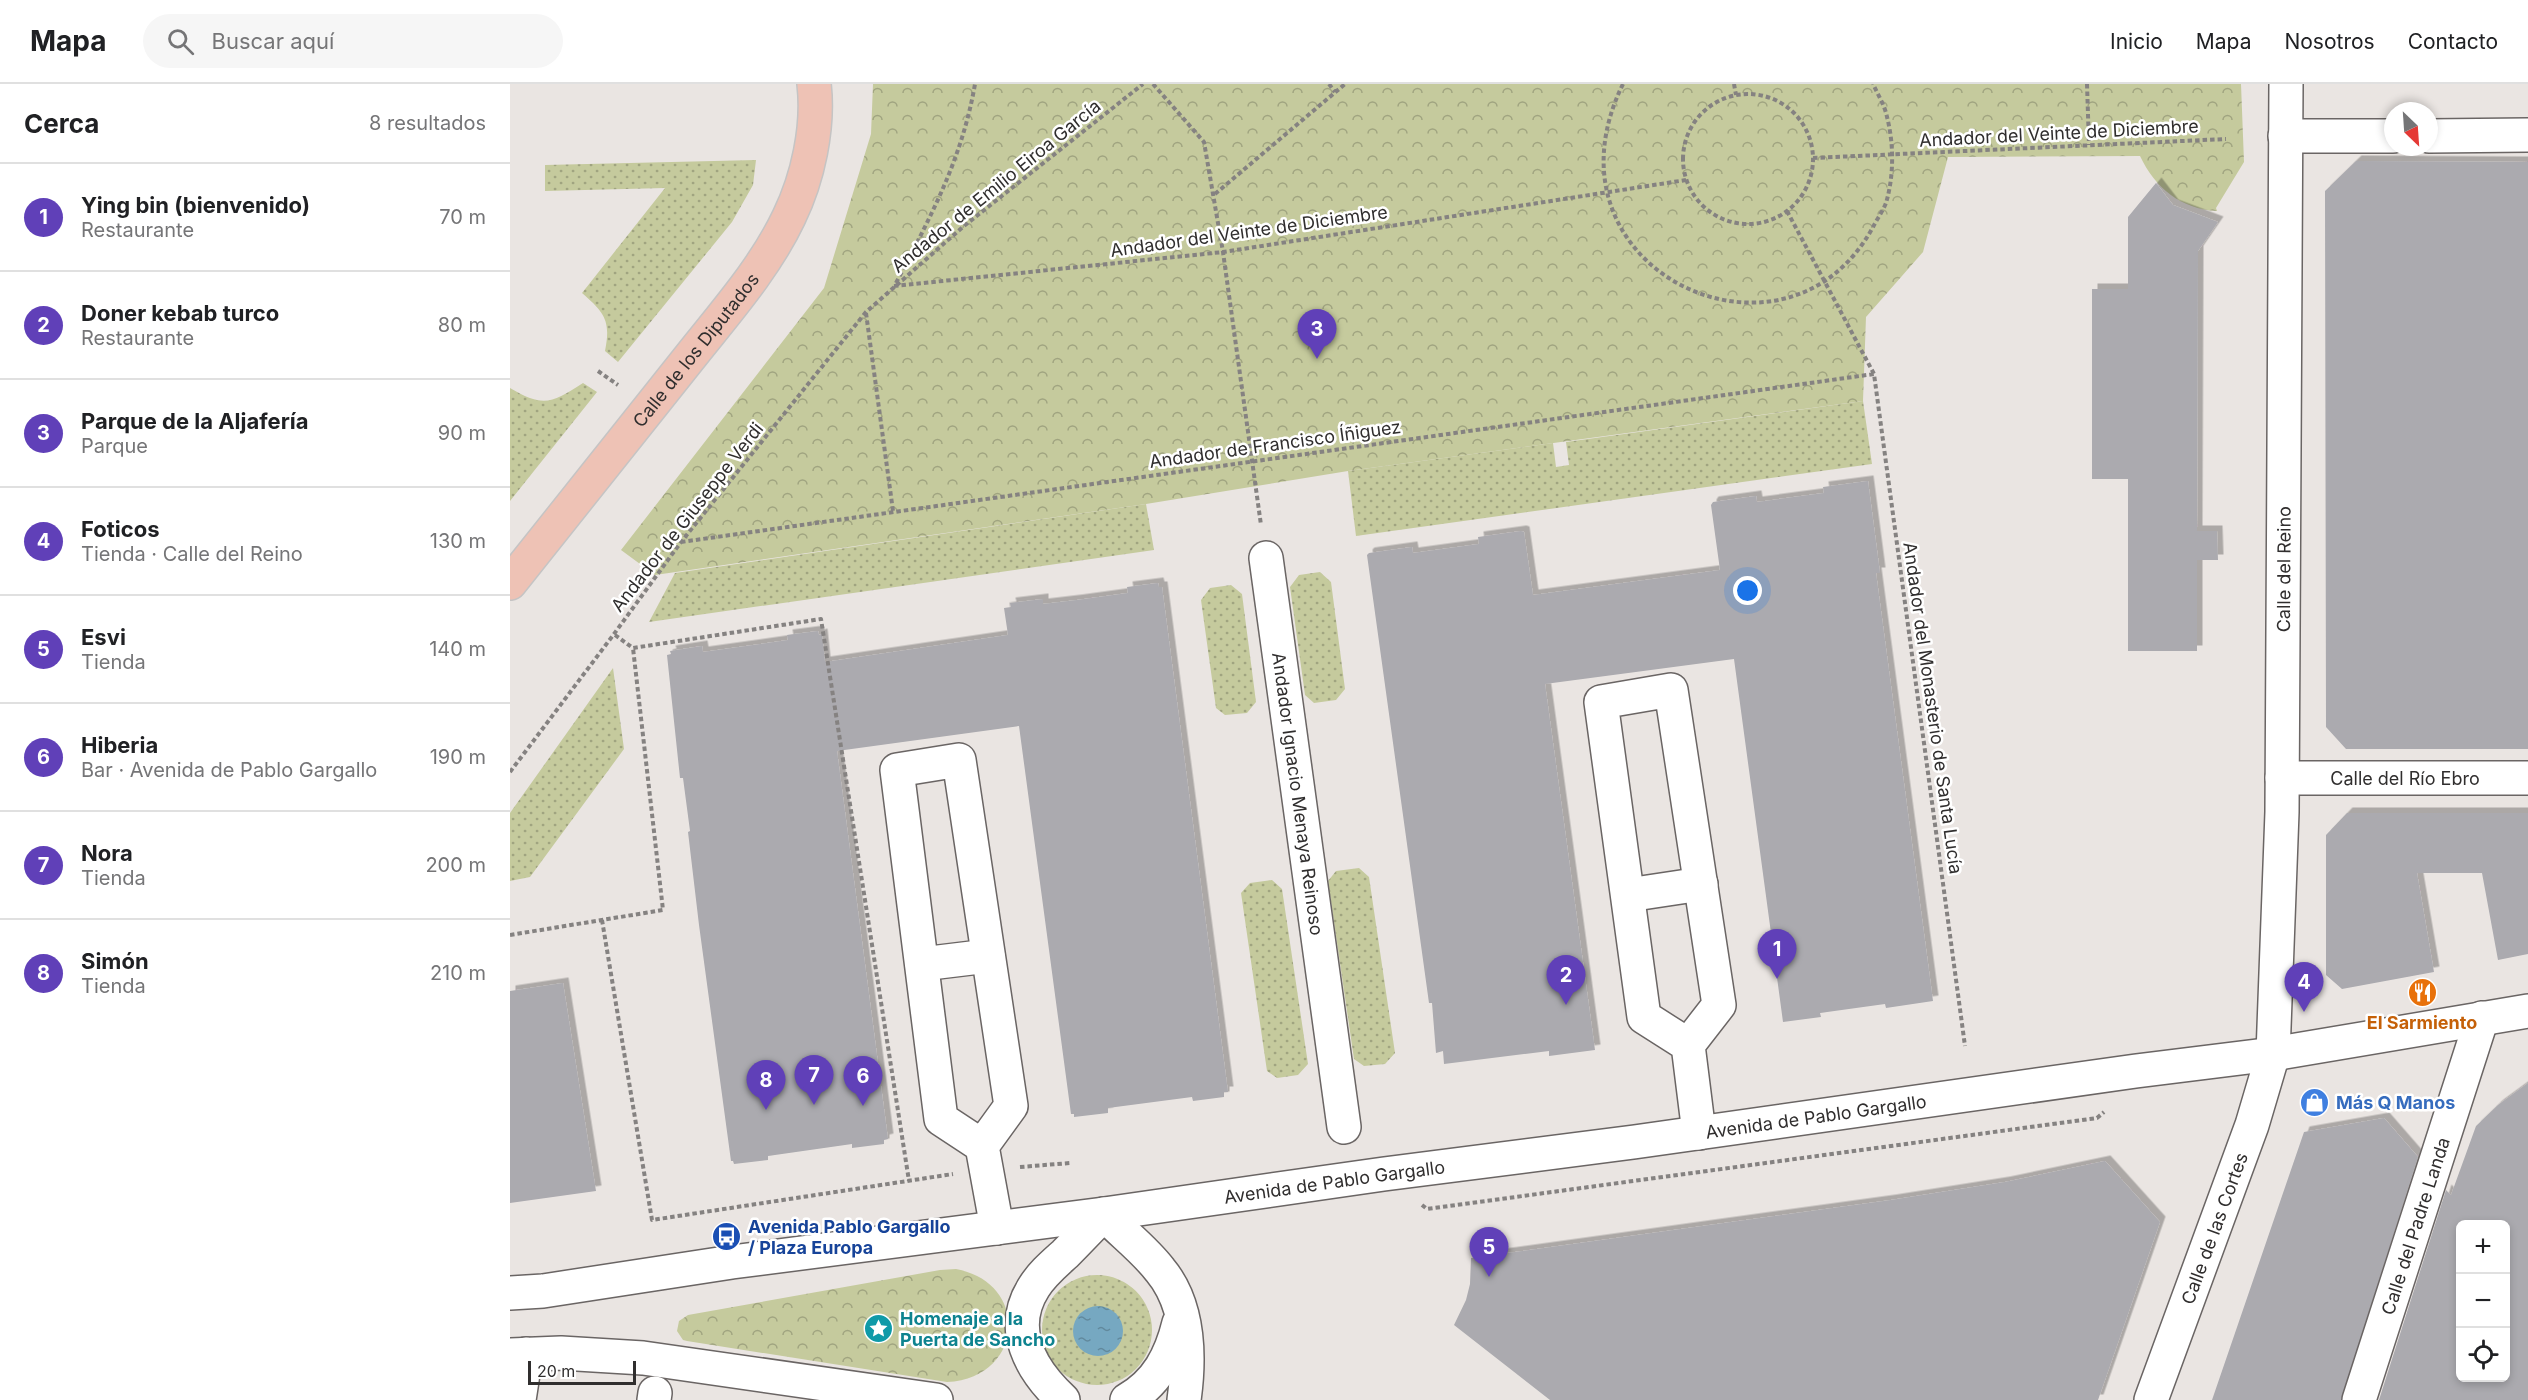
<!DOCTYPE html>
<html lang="es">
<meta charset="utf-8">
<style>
:root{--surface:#fff;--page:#f6f6f6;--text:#202124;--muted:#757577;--line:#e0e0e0;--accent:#6040b8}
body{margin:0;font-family:Inter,sans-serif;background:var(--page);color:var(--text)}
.controls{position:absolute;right:18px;bottom:18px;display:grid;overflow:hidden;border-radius:9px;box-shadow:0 3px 9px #0003}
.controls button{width:54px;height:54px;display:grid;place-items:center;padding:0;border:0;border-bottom:2px solid var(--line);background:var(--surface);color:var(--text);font:30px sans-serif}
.compass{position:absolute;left:1874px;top:18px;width:54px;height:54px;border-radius:50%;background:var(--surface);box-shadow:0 3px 9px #0003;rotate:155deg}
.scale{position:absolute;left:18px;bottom:15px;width:108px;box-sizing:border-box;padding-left:6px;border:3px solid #302e2e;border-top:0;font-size:16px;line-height:21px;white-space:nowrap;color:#302e2e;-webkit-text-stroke:4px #fff;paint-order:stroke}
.you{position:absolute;left:1238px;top:507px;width:21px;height:21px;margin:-15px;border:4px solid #fff;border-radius:50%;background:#1a73e8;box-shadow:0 0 0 9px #1a73e833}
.badge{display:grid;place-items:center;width:39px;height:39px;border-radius:50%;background:var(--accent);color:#fff;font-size:20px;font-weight:700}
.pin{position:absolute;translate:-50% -50px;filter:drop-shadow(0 2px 3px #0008)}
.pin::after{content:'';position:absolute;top:32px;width:21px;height:18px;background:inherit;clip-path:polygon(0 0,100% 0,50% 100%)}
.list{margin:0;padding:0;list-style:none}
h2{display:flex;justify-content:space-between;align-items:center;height:78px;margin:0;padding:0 24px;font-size:26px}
h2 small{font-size:20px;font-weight:400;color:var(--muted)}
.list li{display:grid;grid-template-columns:39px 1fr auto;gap:18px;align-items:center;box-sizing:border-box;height:108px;padding:0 24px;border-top:2px solid var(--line)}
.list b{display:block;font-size:22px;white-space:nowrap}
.list p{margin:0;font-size:20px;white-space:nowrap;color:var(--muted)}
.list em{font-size:20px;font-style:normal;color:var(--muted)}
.icon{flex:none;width:33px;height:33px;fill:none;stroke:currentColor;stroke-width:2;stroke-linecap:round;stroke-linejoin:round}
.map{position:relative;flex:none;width:2018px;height:1316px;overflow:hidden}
header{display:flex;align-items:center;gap:36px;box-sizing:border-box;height:84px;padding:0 30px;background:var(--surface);border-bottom:2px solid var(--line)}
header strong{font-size:28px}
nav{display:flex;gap:33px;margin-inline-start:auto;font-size:21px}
.search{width:420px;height:54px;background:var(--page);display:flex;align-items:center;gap:15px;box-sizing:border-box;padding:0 21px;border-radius:33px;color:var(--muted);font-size:22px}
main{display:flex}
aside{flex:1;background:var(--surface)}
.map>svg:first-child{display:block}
.grass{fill:url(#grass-dots)}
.park{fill:url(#park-crowns)}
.water{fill:url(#water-ripples)}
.building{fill:#abaaaf;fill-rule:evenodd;filter:url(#shadow)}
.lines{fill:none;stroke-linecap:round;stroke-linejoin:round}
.minor-casing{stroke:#6a6564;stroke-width:36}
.major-casing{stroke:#c5c4c4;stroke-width:36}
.path{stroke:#858281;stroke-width:4;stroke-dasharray:4.5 3;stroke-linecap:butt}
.minor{stroke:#fff;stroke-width:33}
.major{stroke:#eec2b5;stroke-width:33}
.labels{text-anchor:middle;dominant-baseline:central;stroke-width:5;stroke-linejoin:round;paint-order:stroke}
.street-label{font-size:18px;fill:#302e2e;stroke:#fff}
.food-label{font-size:18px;font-weight:bold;fill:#c56008;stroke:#fff}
.shop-label{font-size:18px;font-weight:bold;fill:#366cbe;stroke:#fff;text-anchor:start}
.transit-label{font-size:18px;font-weight:bold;fill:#164399;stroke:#fff;text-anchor:start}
.culture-label{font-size:18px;font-weight:bold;fill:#0d838f;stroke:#fff;text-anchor:start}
</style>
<header>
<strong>Mapa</strong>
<div class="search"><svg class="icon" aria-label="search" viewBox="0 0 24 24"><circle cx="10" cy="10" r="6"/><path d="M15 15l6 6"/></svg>Buscar aquí</div>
<nav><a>Inicio</a><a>Mapa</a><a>Nosotros</a><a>Contacto</a></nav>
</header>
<main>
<aside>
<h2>Cerca<small>8 resultados</small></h2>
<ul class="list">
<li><span class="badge">1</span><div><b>Ying bin (bienvenido)</b><p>Restaurante</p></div><em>70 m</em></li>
<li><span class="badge">2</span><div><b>Doner kebab turco</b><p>Restaurante</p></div><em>80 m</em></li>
<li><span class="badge">3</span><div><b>Parque de la Aljafería</b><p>Parque</p></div><em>90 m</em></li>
<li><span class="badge">4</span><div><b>Foticos</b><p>Tienda · Calle del Reino</p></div><em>130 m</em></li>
<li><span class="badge">5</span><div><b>Esvi</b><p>Tienda</p></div><em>140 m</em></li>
<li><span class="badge">6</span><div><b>Hiberia</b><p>Bar · Avenida de Pablo Gargallo</p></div><em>190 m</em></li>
<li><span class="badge">7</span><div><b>Nora</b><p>Tienda</p></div><em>200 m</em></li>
<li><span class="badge">8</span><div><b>Simón</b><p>Tienda</p></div><em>210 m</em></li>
</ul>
</aside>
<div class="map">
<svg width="2018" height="1316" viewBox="0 0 2018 1316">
<defs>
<pattern id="grass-dots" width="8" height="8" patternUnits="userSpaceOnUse" patternTransform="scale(1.5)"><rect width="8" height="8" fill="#c5ca9d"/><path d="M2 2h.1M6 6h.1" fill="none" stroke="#a0a480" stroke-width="1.8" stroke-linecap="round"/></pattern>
<pattern id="park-crowns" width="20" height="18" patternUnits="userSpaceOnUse" patternTransform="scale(1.5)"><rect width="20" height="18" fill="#c5ca9d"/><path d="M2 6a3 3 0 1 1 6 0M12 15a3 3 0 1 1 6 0" fill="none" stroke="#a0a480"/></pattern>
<pattern id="water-ripples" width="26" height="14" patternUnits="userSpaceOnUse" patternTransform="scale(1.5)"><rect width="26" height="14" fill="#76a8c1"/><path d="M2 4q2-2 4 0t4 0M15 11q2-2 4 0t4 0" fill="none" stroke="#61899d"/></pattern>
<filter id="shadow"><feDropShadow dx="5.5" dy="-5.5" stdDeviation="0" flood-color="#0004"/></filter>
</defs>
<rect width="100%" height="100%" fill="#eae5e2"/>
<path class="grass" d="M 246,76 L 243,101 L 222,138 L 108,278 L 95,267 C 101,237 95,229 72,209 L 155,104 L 35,107 L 35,81 Z
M 73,299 L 87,308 L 0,417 L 0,304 C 34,324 42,319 73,299 Z
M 1353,317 L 1362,380 L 846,452 L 838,387 L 1043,359 L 1046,383 L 1059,381 L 1056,358 Z
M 636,420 L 644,466 L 139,538 L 165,489 Z
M 810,488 L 821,498 L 835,605 L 826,616 L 804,619 L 795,611 L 780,503 L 789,491 Z
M 721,501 L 732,510 L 746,618 L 737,629 L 715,631 L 706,624 L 691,516 L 700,504 Z
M 103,584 L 114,665 L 20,793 L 0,797 L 0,729 Z
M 849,784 L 859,793 L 885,969 L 875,980 L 854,982 L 844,975 L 818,797 L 826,787 Z
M 762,796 L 772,805 L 798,980 L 788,991 L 767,994 L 757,987 L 731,809 L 740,799 Z
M532 1246a55 55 0 1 1 110 0a55 55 0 1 1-110 0Z"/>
<path class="park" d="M 363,0 L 1731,0 L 1734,78 L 1706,124 L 1707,127 C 1671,125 1645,104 1630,72 L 1438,73 L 1413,168 L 1356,233 L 1353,317 L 838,387 L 636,420 L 145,491 L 111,466 L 314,204 L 361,50 Z
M 446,1185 C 521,1199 514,1294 437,1298 L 177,1257 L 173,1256 L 167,1247 L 169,1237 L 178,1231 L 430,1186 Z"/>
<path class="water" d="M563 1247a25 25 0 1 1 50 0a25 25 0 1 1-50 0Z"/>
<path class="building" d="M 1846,77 L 2018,78 L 2018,665 L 1836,665 L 1816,643 L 1815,107 Z
M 1646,99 L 1663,121 L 1708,138 L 1688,167 L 1687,447 L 1707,447 L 1708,476 L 1687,476 L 1687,567 L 1618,567 L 1618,395 L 1582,395 L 1582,205 L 1618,205 L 1618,133 Z
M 1358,397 L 1370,489 L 1366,489 L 1423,917 L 1376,924 L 1375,920 L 1310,929 L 1311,933 L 1273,938 L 1224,575 L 1035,600 L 1085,966 L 1039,972 L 1039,967 L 934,980 L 933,967 L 926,969 L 922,919 L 919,919 L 857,471 L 859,469 L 902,463 L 903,469 L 969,460 L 968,453 L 1011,447 L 1014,448 L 1023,511 L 1210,486 L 1201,421 L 1203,418 L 1246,412 L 1247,418 L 1314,409 L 1313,403 Z
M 648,499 L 649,503 L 652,503 L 718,1008 L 714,1008 L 714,1013 L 683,1017 L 682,1013 L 598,1024 L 598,1029 L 564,1033 L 564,1030 L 561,1030 L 509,642 L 327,667 L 378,1055 L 374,1056 L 374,1060 L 342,1064 L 342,1060 L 258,1072 L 258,1076 L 224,1080 L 223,1077 L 221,1077 L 189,841 L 178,748 L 180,747 L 173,694 L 170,694 L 157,571 L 161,570 L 160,567 L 192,562 L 193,568 L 278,556 L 277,551 L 308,547 L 309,551 L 312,550 L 315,578 L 498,551 L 494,524 L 501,523 L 500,519 L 533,515 L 533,520 L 567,516 L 618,509 L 617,503 Z
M 1837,729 L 2018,729 L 2018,870 L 1988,876 L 1972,789 L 1907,789 L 1924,888 L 1832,905 L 1816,891 L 1816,751 Z
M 53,899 L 86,1107 L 0,1119 L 0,907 Z
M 2018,999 L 2018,1316 L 1869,1316 L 1936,1106 L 1941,1111 L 1966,1042 L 1988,1021 ZM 1950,1140 L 1995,1140 L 1995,1293 L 1950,1293 Z
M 1874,1034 L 1908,1073 L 1831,1316 L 1702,1316 L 1794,1048 Z
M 1595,1077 L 1650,1138 L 1588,1316 L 1040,1316 L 944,1241 L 956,1216 L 960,1200 L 961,1174 L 1381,1116 L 1495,1098 Z"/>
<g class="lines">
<defs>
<g id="minor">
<path d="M 1775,52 L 1883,52"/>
<path d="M 1919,52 L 2018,51"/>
<path id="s1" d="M 756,474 L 834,1043"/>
<path id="s2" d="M 1772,694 L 2018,694"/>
<path d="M 1118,811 L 1191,800"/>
<path d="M 412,880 L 478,872"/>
<path d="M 1178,961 L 1134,933 L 1091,618 L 1161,606 L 1209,921 L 1178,961 L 1189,1049"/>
<path d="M 472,1062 L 431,1035 L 387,686 L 449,676 L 501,1022 L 472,1062 L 487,1144"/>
<path id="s3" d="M 0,1209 L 33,1207 L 222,1178 L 594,1130 L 874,1090 L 1124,1058 L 1626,987 L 1763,970 L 2018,927"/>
<path d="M 0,1271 L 51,1269 L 133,1274 L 426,1316"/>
<path d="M 9,1316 L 16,1270"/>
<path d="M 144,1316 L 145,1309"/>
<path d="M 553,1316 C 521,1286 497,1245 524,1203 C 532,1190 544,1180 555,1170 C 568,1157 581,1143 594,1130 C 612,1149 634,1165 650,1186 C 680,1222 680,1273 674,1316"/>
<path d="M 617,1316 C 647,1299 661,1272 669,1239"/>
<path id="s4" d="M 1641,1316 L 1742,1041 L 1763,970 L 1772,728 L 1776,0"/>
<path id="s5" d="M 1849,1316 L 1972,934"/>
</g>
<g id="major">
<path id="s6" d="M 0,499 C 59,425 117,352 176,278 C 212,232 254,186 279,133 C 298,94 309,43 304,0"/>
</g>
</defs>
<use href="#minor" class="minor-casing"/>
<use href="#major" class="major-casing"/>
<path class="path" d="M 643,0 L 694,58 L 713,168 L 751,441
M 819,0 L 825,8
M 1113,0 C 1022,185 1276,304 1363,143 C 1367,135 1373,127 1376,119 C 1384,92 1384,60 1377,33 C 1375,22 1368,11 1363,0
M 1224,0 L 1226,11
M 1577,0 L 1579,61
M1173 75a65 65 0 1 1 130 0a65 65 0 1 1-130 0Z
M 1303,74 L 1716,55
M 705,110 L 835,0
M 1277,127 L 1364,290 L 1455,962
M 386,199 C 421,132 452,75 465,0
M 384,202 L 713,168 L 1176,96
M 356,229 L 383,427
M 88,287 L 108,301
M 171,458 L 1364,290
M 105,551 L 123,564 L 311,535 L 399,1097
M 0,688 L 104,550 L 171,458 L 356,228 L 454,142 L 633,0
M 92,836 L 142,1136 L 443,1090
M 0,851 L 153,826 L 123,564
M 510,1083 L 560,1079
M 912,1121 L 917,1125 L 1587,1034 L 1594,1028"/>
<use href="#minor" class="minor"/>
<use href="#major" class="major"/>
</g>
<defs>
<symbol id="restaurant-disc" viewBox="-11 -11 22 22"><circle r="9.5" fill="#e8710a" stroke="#fff"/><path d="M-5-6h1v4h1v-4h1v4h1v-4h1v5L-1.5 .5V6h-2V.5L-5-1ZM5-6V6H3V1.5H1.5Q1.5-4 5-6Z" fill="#fff"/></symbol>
<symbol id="shop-disc" viewBox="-11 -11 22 22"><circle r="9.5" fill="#3f7fe0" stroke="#fff"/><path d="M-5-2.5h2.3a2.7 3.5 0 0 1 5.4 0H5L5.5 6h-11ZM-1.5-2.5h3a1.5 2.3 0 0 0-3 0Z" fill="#fff"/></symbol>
<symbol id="bus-disc" viewBox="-11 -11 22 22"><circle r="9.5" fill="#1a4fb4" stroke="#fff"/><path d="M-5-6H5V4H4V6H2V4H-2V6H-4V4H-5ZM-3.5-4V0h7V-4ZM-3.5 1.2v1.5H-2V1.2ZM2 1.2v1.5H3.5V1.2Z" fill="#fff"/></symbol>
<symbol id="sight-disc" viewBox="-11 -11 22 22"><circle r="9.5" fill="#0f9aa8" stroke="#fff"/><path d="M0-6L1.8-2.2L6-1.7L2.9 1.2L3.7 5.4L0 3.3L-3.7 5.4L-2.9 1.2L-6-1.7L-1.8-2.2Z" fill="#fff"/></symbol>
</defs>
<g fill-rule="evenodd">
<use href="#restaurant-disc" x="1896" y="892" width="33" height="33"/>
<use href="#shop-disc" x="1788" y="1002" width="33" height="33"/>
<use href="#bus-disc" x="200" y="1136" width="33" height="33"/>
<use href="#sight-disc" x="352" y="1228" width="33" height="33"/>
</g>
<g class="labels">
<g class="street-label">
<text transform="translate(1549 49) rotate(-3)">Andador del Veinte de Diciembre</text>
<text transform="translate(486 102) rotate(-39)">Andador de Emilio Eiroa García</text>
<text transform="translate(739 147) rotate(-8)">Andador del Veinte de Diciembre</text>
<text stroke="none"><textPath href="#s6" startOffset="298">Calle de los Diputados</textPath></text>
<text transform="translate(765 360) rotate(-8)">Andador de Francisco Íñiguez</text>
<text transform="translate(177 433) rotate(-52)">Andador de Giuseppe Verdi</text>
<text stroke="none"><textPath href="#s4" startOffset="852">Calle del Reino</textPath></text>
<text transform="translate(1423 624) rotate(82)">Andador del Monasterio de Santa Lucía</text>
<text stroke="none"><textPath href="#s2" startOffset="123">Calle del Río Ebro</textPath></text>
<text stroke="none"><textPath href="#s1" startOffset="238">Andador Ignacio Menaya Reinoso</textPath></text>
<text stroke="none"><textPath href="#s3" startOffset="1318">Avenida de Pablo Gargallo</textPath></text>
<text stroke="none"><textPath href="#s3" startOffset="832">Avenida de Pablo Gargallo</textPath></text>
<text stroke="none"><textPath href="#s5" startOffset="183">Calle del Padre Landa</textPath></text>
<text stroke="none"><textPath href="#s4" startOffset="183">Calle de las Cortes</textPath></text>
</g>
<g class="food-label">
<text x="1912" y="938">El Sarmiento</text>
</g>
<g class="shop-label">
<text x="1826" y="1018">Más Q Manos</text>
</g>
<g class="transit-label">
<text x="238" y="1142">Avenida Pablo Gargallo<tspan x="238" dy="21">/ Plaza Europa</tspan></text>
</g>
<g class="culture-label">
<text x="390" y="1234">Homenaje a la<tspan x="390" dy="21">Puerta de Sancho</tspan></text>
</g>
</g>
</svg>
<div class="controls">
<button>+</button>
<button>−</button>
<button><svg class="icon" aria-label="locate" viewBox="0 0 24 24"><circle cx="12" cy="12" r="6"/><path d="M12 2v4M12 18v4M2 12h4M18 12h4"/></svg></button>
</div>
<svg class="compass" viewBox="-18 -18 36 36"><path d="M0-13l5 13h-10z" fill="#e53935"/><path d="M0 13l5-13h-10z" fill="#757577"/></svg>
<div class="scale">20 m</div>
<div class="you"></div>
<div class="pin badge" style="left:1267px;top:895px">1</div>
<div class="pin badge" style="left:1056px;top:921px">2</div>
<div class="pin badge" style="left:807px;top:275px">3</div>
<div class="pin badge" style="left:1794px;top:928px">4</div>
<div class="pin badge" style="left:979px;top:1193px">5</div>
<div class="pin badge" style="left:353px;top:1022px">6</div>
<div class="pin badge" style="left:304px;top:1021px">7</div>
<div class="pin badge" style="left:256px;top:1026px">8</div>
</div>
</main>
